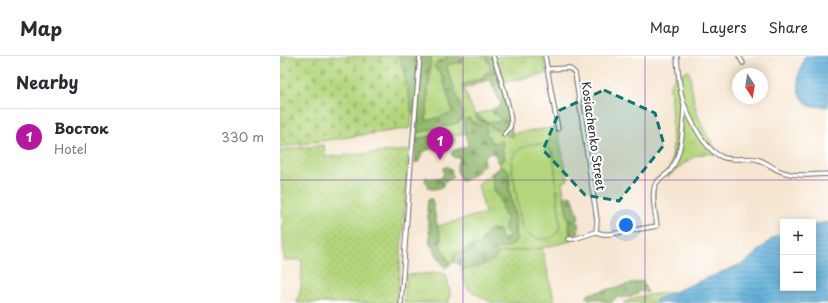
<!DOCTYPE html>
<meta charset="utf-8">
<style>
:root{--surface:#fff;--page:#f7f7f7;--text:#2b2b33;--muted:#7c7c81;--line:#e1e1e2;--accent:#b5179e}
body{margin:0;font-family:"Playpen Sans",sans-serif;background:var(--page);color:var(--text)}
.controls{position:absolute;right:12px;bottom:12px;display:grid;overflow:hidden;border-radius:0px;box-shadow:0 2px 10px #0003}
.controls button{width:36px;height:36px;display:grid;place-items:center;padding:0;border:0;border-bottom:1px solid var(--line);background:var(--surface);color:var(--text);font:20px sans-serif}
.compass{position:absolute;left:452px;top:12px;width:36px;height:36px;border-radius:50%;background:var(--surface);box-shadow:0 2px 10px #0003;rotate:168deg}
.you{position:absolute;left:346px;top:169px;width:14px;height:14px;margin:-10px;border:3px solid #fff;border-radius:50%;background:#1a73e8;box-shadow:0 0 0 6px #1a73e833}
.badge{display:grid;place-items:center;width:26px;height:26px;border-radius:50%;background:var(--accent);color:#fff;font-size:13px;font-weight:700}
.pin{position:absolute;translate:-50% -33px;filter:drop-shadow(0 1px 2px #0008)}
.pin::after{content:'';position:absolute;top:21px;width:14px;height:12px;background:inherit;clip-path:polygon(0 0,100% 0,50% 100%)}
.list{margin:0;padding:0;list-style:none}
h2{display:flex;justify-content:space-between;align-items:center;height:52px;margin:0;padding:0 16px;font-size:17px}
h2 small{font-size:13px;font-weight:400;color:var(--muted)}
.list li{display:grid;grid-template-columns:26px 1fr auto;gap:12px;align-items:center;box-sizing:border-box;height:56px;padding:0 16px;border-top:1px solid var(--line)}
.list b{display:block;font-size:15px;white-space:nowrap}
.list p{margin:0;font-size:13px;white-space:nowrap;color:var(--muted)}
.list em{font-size:13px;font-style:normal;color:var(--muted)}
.map{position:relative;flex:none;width:548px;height:247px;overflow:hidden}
header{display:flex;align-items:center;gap:24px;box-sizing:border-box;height:56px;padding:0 20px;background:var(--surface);border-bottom:1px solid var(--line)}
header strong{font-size:19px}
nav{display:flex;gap:22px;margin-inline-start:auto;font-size:14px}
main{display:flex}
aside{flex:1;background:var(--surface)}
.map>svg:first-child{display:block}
.grass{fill:url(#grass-tufts);stroke:#708054;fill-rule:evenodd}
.forest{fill:url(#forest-firs);stroke:#5d704c}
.wetland{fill:url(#wetland-marsh);stroke:#708054}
.cemetery{fill:url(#cemetery-stones);stroke:#708054}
.park{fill:#b4d57c;stroke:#708054}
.garden{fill:url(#garden-dots);stroke:#708054}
.water{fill:url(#water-rules);stroke:#446c82}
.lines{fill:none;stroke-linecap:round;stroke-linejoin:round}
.minor-casing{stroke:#726c65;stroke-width:5.5}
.minor{stroke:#fff;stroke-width:3.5}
.marked{fill:#0f766e;fill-opacity:0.2;stroke:#0f766e;stroke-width:3;stroke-dasharray:8 5;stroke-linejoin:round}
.grid{fill:none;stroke:#7b2cbf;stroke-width:1;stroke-opacity:0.55}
.labels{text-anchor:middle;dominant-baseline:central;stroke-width:4;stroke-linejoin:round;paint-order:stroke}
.street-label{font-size:12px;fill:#2b2b2b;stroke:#fff}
</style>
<header>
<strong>Map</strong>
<nav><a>Map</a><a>Layers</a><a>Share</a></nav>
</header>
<main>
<aside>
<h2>Nearby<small></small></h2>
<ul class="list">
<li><span class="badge">1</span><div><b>Восток</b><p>Hotel</p></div><em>330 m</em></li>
</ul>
</aside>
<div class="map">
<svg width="548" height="247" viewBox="0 0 548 247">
<defs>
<pattern id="grass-tufts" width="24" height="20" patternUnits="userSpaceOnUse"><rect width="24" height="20" fill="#b4d57c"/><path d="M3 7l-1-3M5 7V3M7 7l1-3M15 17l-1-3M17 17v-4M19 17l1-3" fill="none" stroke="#9bb76b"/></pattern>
<pattern id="forest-firs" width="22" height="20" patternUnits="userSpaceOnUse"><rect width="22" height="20" fill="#8fb66c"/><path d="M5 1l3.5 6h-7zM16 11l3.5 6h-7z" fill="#759459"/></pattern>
<pattern id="wetland-marsh" width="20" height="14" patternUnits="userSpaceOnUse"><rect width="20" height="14" fill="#b4d57c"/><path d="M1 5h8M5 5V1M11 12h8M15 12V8" fill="none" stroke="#9bb76b"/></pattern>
<pattern id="cemetery-stones" width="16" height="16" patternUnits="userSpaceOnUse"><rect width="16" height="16" fill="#b4d57c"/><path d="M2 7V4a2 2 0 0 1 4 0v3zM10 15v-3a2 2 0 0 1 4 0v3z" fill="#9bb76b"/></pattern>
<pattern id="garden-dots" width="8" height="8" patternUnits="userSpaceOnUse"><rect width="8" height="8" fill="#b4d57c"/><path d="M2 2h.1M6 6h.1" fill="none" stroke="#9bb76b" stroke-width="1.8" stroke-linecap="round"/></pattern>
<pattern id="water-rules" width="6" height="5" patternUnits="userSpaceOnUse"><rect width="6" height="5" fill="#5daed8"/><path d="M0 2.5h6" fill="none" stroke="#4d8eaf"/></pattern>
</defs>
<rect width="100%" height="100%" fill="#fff"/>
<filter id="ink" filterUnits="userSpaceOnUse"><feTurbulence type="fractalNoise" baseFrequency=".025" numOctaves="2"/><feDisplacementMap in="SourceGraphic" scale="8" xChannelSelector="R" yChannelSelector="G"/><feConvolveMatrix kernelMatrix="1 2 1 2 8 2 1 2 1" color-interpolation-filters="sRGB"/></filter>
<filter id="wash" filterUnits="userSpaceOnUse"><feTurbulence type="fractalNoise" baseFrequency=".012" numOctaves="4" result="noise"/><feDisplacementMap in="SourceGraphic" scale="16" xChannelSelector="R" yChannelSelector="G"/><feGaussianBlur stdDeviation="0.9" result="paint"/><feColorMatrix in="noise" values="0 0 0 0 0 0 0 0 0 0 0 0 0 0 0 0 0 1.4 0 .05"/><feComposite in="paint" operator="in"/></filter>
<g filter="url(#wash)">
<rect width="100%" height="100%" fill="#f6e6d1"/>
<path class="grass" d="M 151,0 L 166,0 L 167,3 L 162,5 L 156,14 L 161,17 L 174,57 L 146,66 Z
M 181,0 L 206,0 L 212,16 L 204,18 L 203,21 L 182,29 L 195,59 L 221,50 L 213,55 L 213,57 L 219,60 L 221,65 C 210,68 208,64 199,65 L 214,73 L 221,73 L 233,80 L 233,78 L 235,77 L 277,71 L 288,124 L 282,126 L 291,185 L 262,192 L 218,197 L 214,196 L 212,193 L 224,192 L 235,179 L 236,166 L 231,140 L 229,135 L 230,124 L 222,110 L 220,111 L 219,106 L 223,105 L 225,103 L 222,93 L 210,85 L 197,69 L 193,67 L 184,71 L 185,77 L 173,80 L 172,78 L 159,78 L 136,83 L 137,77 L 178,67 L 169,19 L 167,11 L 170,8 L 183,3 ZM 252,88 L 273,96 L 280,167 L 279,173 L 274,179 L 242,172 L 231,106 C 234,95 242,91 252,88 Z
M 222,0 L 263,0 L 267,17 L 223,27 L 215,1 Z
M 409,15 C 411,23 411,32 413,40 C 416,59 426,80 438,95 L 435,99 C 417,93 401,110 388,121 L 387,118 L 392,104 L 393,81 L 390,29 L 397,18 Z
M 212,117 L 213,129 L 216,138 L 220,141 L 222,152 L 227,166 L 225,170 L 230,179 L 227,183 L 223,184 L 208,175 L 201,189 C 199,190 196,190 194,190 C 186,193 189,199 178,196 L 174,199 L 173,204 L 175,206 L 169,209 C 169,201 161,196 160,187 L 162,185 L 158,178 L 158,170 L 205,157 L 198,128 Z
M 159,217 L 166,218 L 171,241 L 169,241 L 169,247 L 124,247 L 126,219 Z"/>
<path class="forest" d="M 96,0 L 151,0 L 146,65 L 173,57 L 161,17 L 156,14 L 154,9 L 159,4 L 162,5 L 166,3 L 166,0 L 181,0 L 183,2 L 181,7 L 170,8 L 167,11 L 184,61 L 178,67 L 137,77 L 137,58 L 132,58 L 120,44 Z
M 206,0 L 213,0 L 223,34 L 233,80 L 227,80 L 221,74 L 215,73 L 197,63 L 196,60 L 199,60 C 206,67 211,68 221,65 L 219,60 L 213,58 L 213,55 L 221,49 L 210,23 L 184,33 L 181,29 L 203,21 L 204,18 L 211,16 Z
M 188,62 L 191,64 L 193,67 C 198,69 202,68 207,72 L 205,77 L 210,81 L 210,85 L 214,87 L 221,85 L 223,87 L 222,93 L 225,103 L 223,105 L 219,106 L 217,105 L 216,99 L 211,97 L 206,99 L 204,104 L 205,108 L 191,121 L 181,125 L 177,115 L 177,107 L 179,105 L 180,101 L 175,102 L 172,99 L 172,95 L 188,90 L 183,64 Z
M 170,77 L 172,78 L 175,84 C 170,92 162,91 154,92 C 149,93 145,95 141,97 L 141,102 L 138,106 L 135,107 L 136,83 Z
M 222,110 C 234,114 227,126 229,135 C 231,142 233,149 234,156 C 235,165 233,176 237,183 C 232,193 222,192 213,193 L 218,199 L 213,205 L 208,208 L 199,209 L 191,213 L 184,213 L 173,204 L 174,196 L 187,196 L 187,191 L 201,189 L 202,182 L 206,179 L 211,173 L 219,174 L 221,183 L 227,183 L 230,179 L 225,174 L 225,167 L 227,165 L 222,152 L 220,141 L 214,134 L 212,117 Z
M 165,111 L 168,111 L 171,113 L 173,121 L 171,123 L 163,126 L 163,130 C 158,133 153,134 148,132 L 145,124 L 146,121 L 149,123 L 162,121 L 164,117 L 163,112 Z
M 292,140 L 299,161 L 297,163 L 299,171 L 298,178 L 291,180 L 284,141 Z
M 150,143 L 152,143 C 155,157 157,173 162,185 L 160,187 C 161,196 169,201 169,209 L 165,212 L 150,188 L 149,171 L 147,153 L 148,144 Z
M 362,225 L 368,237 L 361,235 C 357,238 353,240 349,241 C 339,242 338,238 331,247 L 316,243 L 309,243 L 306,241 L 309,238 Z"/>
<path class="wetland" d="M 382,237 L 391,237 L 379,242 L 374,247 L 343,247 L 357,241 Z"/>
<path class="cemetery" d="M 0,0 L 120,0 L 132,58 L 131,72 L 0,91 Z"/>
<path class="park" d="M 252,88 C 266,88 271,89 274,104 L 280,170 C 275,189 251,185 242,172 L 231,106 C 234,95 242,91 252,88 Z"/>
<path class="garden" d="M 44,89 L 45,101 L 129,94 L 117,247 L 17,247 L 21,231 L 22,204 L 4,204 L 0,94 Z
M 262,192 L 275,247 L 212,247 L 188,233 L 184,224 L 181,214 C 195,211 209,211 218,199 L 218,197 Z"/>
<path class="water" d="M 525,0 L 548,0 L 548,51 L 529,50 L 519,38 L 518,21 Z
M 548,166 L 548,247 L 374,247 L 379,242 L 466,206 L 494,181 L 503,177 L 503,232 L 533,232 L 533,169 Z"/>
</g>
<g filter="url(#ink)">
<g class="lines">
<defs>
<path id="minor" d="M 213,0 C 217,11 235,63 230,71 C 229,74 226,76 224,79
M 265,0 L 278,73
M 397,0 C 398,16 399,33 404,48 C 411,65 425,94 442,101 C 454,106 467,100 479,104 C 486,106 493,112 500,115 C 515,121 532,119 548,118
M 459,0 L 463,7
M 268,13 L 289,12 L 295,17 L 317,164 L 316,176
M 288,183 L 294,183 L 316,176 L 323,178 L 331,178 L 377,170 C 376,160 369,132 378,125 C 388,116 390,118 396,104 C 403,87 403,67 404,49
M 121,247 L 130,119 L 140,0"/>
</defs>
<use href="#minor" class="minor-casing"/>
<use href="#minor" class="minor"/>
</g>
</g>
<path class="marked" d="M 324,34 L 375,57 L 384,89 L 339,145 L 305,139 L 263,94 L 280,54 Z"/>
<path class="grid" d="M 183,0 L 183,247M 365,0 L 365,247M 0,124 L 548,124"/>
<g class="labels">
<g class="street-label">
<text transform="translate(314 80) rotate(82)">Kosiachenko Street</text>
</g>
</g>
</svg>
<div class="controls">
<button>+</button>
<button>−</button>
</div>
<svg class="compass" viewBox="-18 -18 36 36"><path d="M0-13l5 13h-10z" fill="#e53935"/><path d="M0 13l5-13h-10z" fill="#7c7c81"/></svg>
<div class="you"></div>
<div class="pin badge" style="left:160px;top:104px">1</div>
</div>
</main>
